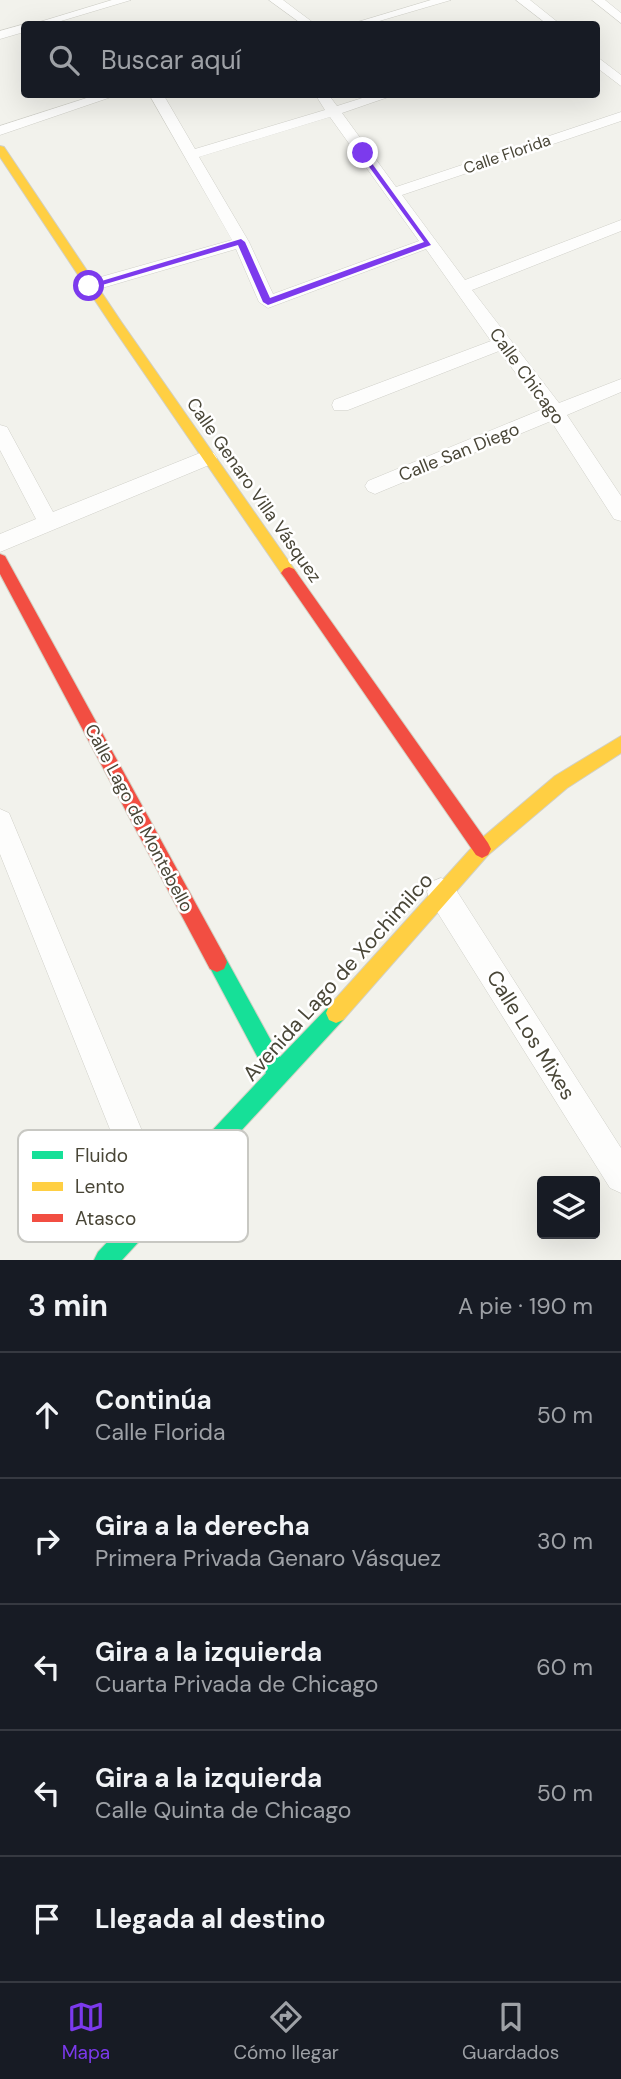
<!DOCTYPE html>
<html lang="es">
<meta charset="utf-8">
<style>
:root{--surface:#171b24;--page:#242831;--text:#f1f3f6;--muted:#9ea1a6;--line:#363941;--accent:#7c3aed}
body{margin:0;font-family:"DM Sans",sans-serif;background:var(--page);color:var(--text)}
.controls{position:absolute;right:21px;bottom:21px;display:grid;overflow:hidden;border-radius:7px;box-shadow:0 7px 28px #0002}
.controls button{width:63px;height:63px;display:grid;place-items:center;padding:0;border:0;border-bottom:2px solid var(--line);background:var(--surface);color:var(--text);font:35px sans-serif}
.stop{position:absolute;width:21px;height:21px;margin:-16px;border:5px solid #7c3aed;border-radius:50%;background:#fff}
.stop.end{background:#7c3aed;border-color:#fff;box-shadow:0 2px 7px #0008}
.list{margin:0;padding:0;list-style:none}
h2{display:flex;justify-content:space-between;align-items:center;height:91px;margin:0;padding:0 28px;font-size:30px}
h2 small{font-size:23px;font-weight:400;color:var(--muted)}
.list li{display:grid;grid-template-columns:46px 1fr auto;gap:21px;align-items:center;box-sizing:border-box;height:126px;padding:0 28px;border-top:2px solid var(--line)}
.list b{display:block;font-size:26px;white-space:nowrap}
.list p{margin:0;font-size:23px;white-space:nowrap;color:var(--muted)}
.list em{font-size:23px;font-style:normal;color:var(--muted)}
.icon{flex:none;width:38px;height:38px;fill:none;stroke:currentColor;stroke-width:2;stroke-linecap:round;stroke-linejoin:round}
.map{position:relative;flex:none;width:621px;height:1260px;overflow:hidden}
.search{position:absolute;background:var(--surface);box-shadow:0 7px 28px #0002;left:21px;right:21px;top:21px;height:77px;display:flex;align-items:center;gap:18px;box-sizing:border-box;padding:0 24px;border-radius:7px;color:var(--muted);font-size:26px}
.sheet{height:721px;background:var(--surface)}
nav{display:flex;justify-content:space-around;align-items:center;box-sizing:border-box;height:98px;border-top:2px solid var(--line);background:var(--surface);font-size:19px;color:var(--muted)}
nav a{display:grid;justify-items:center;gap:4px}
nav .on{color:var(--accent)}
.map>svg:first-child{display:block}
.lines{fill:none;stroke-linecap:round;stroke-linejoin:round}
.street-casing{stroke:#d0d0c9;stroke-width:1}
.fast-casing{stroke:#d2d0c3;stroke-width:2}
.slow-casing{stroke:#d2d0c3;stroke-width:2}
.jam-casing{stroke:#d2d0c3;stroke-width:2}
.street{fill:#fdfdfc;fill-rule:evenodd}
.fast{fill:#16e098;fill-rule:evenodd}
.slow{fill:#ffcf43;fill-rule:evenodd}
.jam{fill:#f24e42;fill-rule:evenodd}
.route{fill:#7c3aed}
.labels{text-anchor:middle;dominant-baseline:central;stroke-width:5;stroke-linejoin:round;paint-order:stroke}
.far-street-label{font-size:16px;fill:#494637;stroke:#fff}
.street-label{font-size:18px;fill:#494637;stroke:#fff}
.near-street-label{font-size:21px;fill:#494637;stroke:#fff}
.key{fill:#fff;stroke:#c8c8c3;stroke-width:2}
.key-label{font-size:19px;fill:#494637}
</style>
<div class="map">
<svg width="621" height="1260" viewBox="0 0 621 1260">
<rect width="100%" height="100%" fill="#f2f2ec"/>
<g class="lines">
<defs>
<path id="street" d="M 112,0 L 131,0 L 51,24 L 33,24 Z
M 269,0 L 283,0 L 315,24 L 302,24 Z
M 431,0 L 451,0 L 369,24 L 351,24 Z
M 516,0 L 530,0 L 560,24 L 547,24 Z
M 592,0 L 605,0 L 621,13 L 621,23 Z
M 25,24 L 24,32 L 0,39 L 0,31 Z
M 596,56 L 621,75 L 621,86 L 596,67 Z
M 99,94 L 120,94 L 0,135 L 0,126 Z
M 149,94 L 163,94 L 195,149 L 325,110 L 315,94 L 328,94 L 337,106 L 375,94 L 397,94 L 342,113 L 396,187 L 621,112 L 621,121 L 402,195 L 465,280 L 621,220 L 621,231 L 472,290 L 559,403 L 621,379 L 621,392 L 567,415 L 621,496 L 621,521 L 614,519 L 551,421 L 382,491 L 375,494 L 368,491 L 365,486 L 368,481 L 543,409 L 499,351 L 348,410 L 334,410 L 332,405 L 334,400 L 491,341 L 426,249 L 268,308 L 259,302 L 236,249 L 95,290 L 83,290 L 81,286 L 83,282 L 232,240 ZM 330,117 L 419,241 L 273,294 L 249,242 L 199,157 Z
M 0,425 L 7,427 L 53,512 L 200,453 L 207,451 L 214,453 L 217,458 L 214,463 L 0,552 L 0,534 L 36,519 L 0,450 Z
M 0,809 L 9,813 L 173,1205 L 169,1217 L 157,1221 L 145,1217 L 0,854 Z
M 441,878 L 451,882 L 621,1148 L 621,1193 L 610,1188 L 431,902 L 427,892 L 431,882 Z"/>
<path id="fast" d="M 217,952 L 224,955 L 280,1057 L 329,1006 L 336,1003 L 343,1006 L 346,1013 L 343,1020 L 122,1260 L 94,1260 L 98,1252 L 266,1073 L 207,962 L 210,955 Z"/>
<path id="slow" d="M 0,146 L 4,147 L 122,323 L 294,569 L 297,573 L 294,577 L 284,577 L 114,329 L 0,157 Z
M 621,736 L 621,753 L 567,788 L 488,855 L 343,1020 L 336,1023 L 329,1020 L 326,1013 L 329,1006 L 476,843 L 555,776 Z"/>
<path id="jam" d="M 0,554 L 5,556 L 224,955 L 227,962 L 224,969 L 217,972 L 210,969 L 0,574 Z
M 289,567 L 294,569 L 488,843 L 491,849 L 488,855 L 482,858 L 476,855 L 284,577 L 281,573 L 284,569 Z"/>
</defs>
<use href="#street" class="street-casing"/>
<use href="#fast" class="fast-casing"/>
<use href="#slow" class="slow-casing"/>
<use href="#jam" class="jam-casing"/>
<use href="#street" class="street"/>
<use href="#fast" class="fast"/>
<use href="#slow" class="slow"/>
<use href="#jam" class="jam"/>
</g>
<path class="route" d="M 363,151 L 431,245 L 268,305 L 263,302 L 238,245 L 92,288 L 85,286 L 241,239 L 245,242 L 270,298 L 424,242 L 359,153 Z"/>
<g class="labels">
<g class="far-street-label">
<text transform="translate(507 154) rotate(-19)">Calle Florida</text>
</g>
<g class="street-label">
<text transform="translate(527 376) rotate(54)">Calle Chicago</text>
<text transform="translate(459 452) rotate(-22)">Calle San Diego</text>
<text transform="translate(254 490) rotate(55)">Calle Genaro Villa Vásquez</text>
<text transform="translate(139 818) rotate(62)">Calle Lago de Montebello</text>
</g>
<g class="near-street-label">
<text transform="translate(338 977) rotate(-48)">Avenida Lago de Xochimilco</text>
<text transform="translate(531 1035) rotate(58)">Calle Los Mixes</text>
</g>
</g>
<rect x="18" y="1130" width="230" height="112" rx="10" class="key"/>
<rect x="32" y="1151" width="31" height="8" fill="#16e098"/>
<rect x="32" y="1182" width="31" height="9" fill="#ffcf43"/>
<rect x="32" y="1214" width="31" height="8" fill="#f24e42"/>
<g class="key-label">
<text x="75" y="1162">Fluido</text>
<text x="75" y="1193">Lento</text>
<text x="75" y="1225">Atasco</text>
</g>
</svg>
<div class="controls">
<button><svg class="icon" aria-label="layers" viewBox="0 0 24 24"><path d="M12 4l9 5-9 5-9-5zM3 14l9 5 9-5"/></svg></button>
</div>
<div class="stop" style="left:89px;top:286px"></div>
<div class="stop end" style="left:363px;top:153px"></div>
<div class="search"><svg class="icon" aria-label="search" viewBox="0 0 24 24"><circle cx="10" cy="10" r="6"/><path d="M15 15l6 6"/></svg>Buscar aquí</div>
</div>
<section class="sheet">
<h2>3 min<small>A pie · 190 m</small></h2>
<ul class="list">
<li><svg class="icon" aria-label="ahead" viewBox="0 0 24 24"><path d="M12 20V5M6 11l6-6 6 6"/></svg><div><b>Continúa</b><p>Calle Florida</p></div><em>50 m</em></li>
<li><svg class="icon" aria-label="right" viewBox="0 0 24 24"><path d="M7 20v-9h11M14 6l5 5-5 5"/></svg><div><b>Gira a la derecha</b><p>Primera Privada Genaro Vásquez</p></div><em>30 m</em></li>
<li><svg class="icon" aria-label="left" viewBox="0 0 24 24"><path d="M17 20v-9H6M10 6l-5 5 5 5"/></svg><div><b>Gira a la izquierda</b><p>Cuarta Privada de Chicago</p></div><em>60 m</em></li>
<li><svg class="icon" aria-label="left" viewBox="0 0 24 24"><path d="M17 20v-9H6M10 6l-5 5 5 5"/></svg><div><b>Gira a la izquierda</b><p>Calle Quinta de Chicago</p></div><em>50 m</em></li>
<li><svg class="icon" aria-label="arrive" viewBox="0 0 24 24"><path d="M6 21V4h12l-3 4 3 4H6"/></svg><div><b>Llegada al destino</b></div></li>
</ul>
</section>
<nav>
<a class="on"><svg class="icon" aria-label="map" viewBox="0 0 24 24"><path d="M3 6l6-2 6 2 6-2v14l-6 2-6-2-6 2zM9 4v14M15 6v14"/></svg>Mapa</a>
<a><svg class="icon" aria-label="directions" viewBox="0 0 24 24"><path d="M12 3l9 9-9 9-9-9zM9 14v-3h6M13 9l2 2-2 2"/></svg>Cómo llegar</a>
<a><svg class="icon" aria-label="saved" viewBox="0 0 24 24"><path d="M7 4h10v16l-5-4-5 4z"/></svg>Guardados</a>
</nav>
